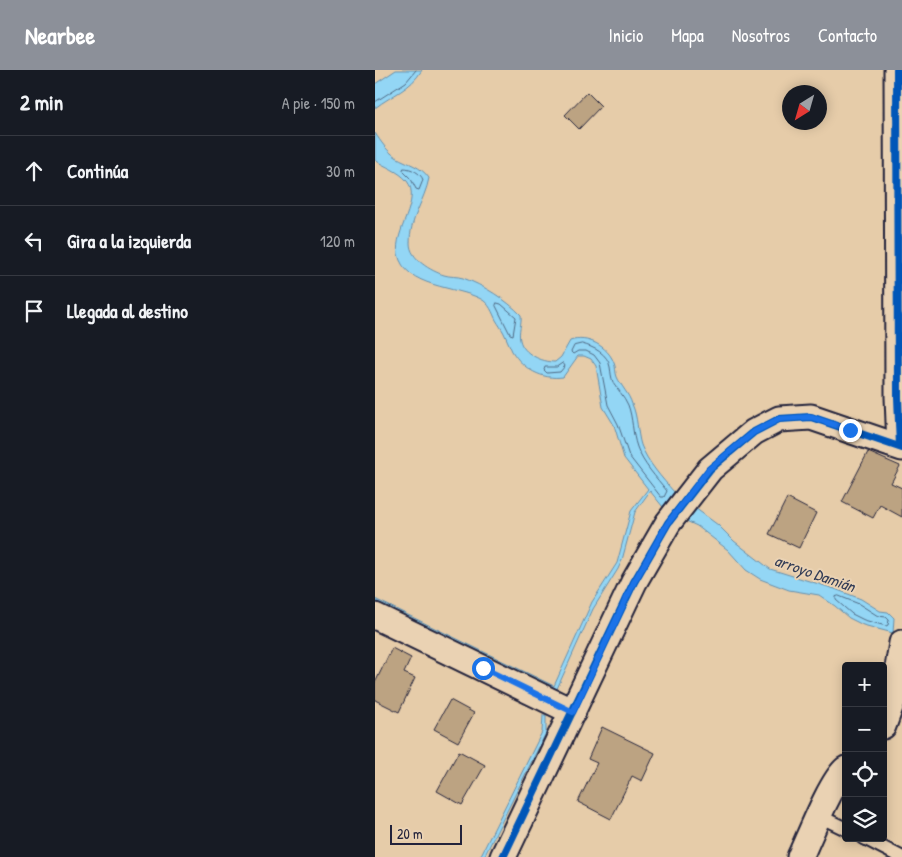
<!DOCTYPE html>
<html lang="es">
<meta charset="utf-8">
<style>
:root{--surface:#171b24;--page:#20242c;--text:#f1f3f6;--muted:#9ea1a6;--line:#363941;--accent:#8c9099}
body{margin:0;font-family:"Patrick Hand",sans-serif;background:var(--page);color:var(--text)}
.controls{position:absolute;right:15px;bottom:15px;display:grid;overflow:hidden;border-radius:5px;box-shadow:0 2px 12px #0003}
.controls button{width:45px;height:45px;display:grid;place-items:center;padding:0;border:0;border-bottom:1px solid var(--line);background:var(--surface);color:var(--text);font:25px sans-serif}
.compass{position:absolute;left:407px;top:15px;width:45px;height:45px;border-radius:50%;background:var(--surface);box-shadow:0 2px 12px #0003;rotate:217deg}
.scale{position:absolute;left:15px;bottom:12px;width:72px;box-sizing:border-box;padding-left:5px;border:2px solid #22223b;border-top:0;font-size:14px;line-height:18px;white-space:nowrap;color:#22223b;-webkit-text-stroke:4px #ead2b3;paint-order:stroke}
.stop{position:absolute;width:15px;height:15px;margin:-11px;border:4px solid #1a73e8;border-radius:50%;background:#fff}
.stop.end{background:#1a73e8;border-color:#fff;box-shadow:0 1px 5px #0008}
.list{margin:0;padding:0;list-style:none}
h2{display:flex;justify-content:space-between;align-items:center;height:65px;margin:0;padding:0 20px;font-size:21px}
h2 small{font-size:16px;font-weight:400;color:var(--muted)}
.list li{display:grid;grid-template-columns:32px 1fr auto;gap:15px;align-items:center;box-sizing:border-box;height:70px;padding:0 20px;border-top:1px solid var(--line)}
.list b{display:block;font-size:19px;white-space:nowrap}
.list em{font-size:16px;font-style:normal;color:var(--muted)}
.icon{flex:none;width:28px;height:28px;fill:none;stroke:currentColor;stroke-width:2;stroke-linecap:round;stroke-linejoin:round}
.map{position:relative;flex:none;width:527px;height:787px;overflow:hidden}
header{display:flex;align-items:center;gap:30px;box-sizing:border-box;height:70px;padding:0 25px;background:var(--accent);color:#fff}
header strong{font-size:24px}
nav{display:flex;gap:28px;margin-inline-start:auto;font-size:18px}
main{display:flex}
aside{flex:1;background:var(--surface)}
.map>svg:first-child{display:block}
.water{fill:#93d6f5;stroke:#668eab}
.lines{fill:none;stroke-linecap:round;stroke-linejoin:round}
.shore{stroke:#4f6a85;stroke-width:1}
.building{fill:#bca382;stroke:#22223b}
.service-casing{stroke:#22223b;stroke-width:16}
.minor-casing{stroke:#22223b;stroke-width:29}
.service{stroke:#ead2b3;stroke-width:12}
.minor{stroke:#ead2b3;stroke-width:25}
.cycleway-casing{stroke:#ead2b3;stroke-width:11}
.cycleway{stroke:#0057b8;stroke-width:8}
.route{stroke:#1a73e8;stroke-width:6}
.labels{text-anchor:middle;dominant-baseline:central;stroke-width:4;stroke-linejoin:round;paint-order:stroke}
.water-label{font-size:16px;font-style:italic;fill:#333d57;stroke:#ead2b3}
</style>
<header>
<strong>Nearbee</strong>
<nav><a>Inicio</a><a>Mapa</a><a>Nosotros</a><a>Contacto</a></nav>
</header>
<main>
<aside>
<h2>2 min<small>A pie · 150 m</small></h2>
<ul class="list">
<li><svg class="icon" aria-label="ahead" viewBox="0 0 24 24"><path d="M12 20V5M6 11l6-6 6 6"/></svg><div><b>Continúa</b></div><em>30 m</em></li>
<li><svg class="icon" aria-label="left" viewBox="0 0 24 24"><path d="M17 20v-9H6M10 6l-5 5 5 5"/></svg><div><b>Gira a la izquierda</b></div><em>120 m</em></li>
<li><svg class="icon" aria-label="arrive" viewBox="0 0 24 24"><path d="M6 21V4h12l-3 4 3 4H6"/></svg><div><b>Llegada al destino</b></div></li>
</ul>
</aside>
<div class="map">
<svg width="527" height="787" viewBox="0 0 527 787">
<rect width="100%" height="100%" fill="#e6cca9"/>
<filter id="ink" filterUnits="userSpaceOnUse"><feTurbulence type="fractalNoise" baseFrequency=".02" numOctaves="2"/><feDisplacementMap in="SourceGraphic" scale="10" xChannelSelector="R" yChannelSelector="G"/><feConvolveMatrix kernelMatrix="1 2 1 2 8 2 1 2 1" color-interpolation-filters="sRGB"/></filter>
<g filter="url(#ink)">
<path class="water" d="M 21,0 L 47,0 C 35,20 18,24 0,38 L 0,14 Z
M 0,63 C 6,72 12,81 21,87 C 33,94 46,96 54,108 C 50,130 34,150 35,173 C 35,189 56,201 69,205 C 75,207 82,206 88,208 C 108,215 132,230 146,245 C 147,253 143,262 145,270 C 148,284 167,292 180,292 L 186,287 L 195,271 C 212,265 233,276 239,293 C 241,297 240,302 242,307 C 246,316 254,324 257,334 C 263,347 262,362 266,375 C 273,393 287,408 299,422 L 288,437 L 275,421 L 260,442 L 247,490 L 243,499 L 218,539 L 181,621 L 0,532 L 0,529 L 179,616 L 217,532 L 242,493 L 256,441 L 273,419 L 249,388 L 239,355 L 228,337 L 221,296 L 216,289 L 209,286 L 203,286 L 188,307 C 167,310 148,299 137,281 C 134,275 132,269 129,263 C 127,259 124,255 121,250 C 117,242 115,234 106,229 C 82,216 30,218 23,184 C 18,162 47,130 32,111 C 24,101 10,97 0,90 Z
M 320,438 L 343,455 L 359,471 L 395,499 L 460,519 L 486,529 L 505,541 L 513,542 L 519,548 L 518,563 L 488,555 L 474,548 L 460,536 L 444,525 L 414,520 L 385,509 L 371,500 L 353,480 L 322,456 L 309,450 Z
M 168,645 L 171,645 L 171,663 L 109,787 L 105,787 L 167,662 Z"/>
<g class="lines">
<path class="shore" d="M 0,32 L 31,12 L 41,0
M 29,98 C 36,98 46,103 48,110 L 44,120 L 41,119 L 36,109 L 28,101 Z
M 122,233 L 126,234 L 141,247 L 138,265 L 135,264 L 121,236 Z
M 207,274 C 219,277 233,284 235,297 C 236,303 236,307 238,312 C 243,320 249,326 253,335 C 258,348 257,363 262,377 C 268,394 281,407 292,421 L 289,427 L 286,427 L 254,386 L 243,354 L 233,335 L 225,293 L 219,285 L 211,281 L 203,281 L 198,284 L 196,282 L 199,276 Z
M 188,293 L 190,296 L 185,302 L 172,303 L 169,300 L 170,297 L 181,297 Z
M 464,526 L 484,534 L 503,546 L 511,547 L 514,550 L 513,555 L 511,556 L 489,550 L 477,544 L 461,530 L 461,527 Z"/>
</g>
<path class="building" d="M 212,22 L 226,36 L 204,59 L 190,45 Z
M 493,382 L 525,396 L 516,413 L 527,418 L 527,447 L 505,435 L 498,448 L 467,432 Z
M 412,428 L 441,443 L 424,478 L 394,464 Z
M 17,578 L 36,588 L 29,603 L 40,608 L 24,642 L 0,630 L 0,613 Z
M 75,630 L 99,643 L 83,672 L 59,659 Z
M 227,657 L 280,683 L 267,711 L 257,706 L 236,749 L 203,732 L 222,693 L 213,689 Z
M 84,681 L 110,695 L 87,735 L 62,721 Z"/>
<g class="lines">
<defs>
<path id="service" d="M 444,746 L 471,759
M 489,768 L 526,787"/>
<path id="minor" d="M 522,0 L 523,327 L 525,377
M 0,546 L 198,642
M 508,656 L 518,629 L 527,573
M 128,787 L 259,512 L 293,453 L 335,399 L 379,362 L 404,349 L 436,347 L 527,378
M 425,787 C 434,768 456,711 471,699"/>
</defs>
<use href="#service" class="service-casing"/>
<use href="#minor" class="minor-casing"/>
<use href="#service" class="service"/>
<use href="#minor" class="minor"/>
<defs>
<path id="cycleway" d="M 522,0 L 523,327 L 525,377
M 128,787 L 259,512 L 293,453 L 335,399 L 379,362 L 404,349 L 436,347 L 527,378"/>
</defs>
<use href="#cycleway" class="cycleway-casing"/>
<use href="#cycleway" class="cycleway"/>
</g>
</g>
<g class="lines" filter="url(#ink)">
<path class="route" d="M 108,598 L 198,642 L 259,512 L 293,453 L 334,399 L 379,362 L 404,349 L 436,347 L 475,360"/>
</g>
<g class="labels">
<g class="water-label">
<text transform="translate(440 503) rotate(19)">arroyo Damián</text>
</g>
</g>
</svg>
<div class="controls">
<button>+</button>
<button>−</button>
<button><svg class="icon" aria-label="locate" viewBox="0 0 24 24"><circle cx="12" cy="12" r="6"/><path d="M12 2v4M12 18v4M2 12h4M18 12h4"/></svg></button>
<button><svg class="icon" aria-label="layers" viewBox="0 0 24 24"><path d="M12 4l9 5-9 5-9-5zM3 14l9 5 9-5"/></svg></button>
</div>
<svg class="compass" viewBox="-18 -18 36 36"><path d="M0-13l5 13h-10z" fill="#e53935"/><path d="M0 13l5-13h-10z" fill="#9ea1a6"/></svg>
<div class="scale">20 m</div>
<div class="stop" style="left:108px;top:598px"></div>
<div class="stop end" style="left:475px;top:360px"></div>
</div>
</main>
